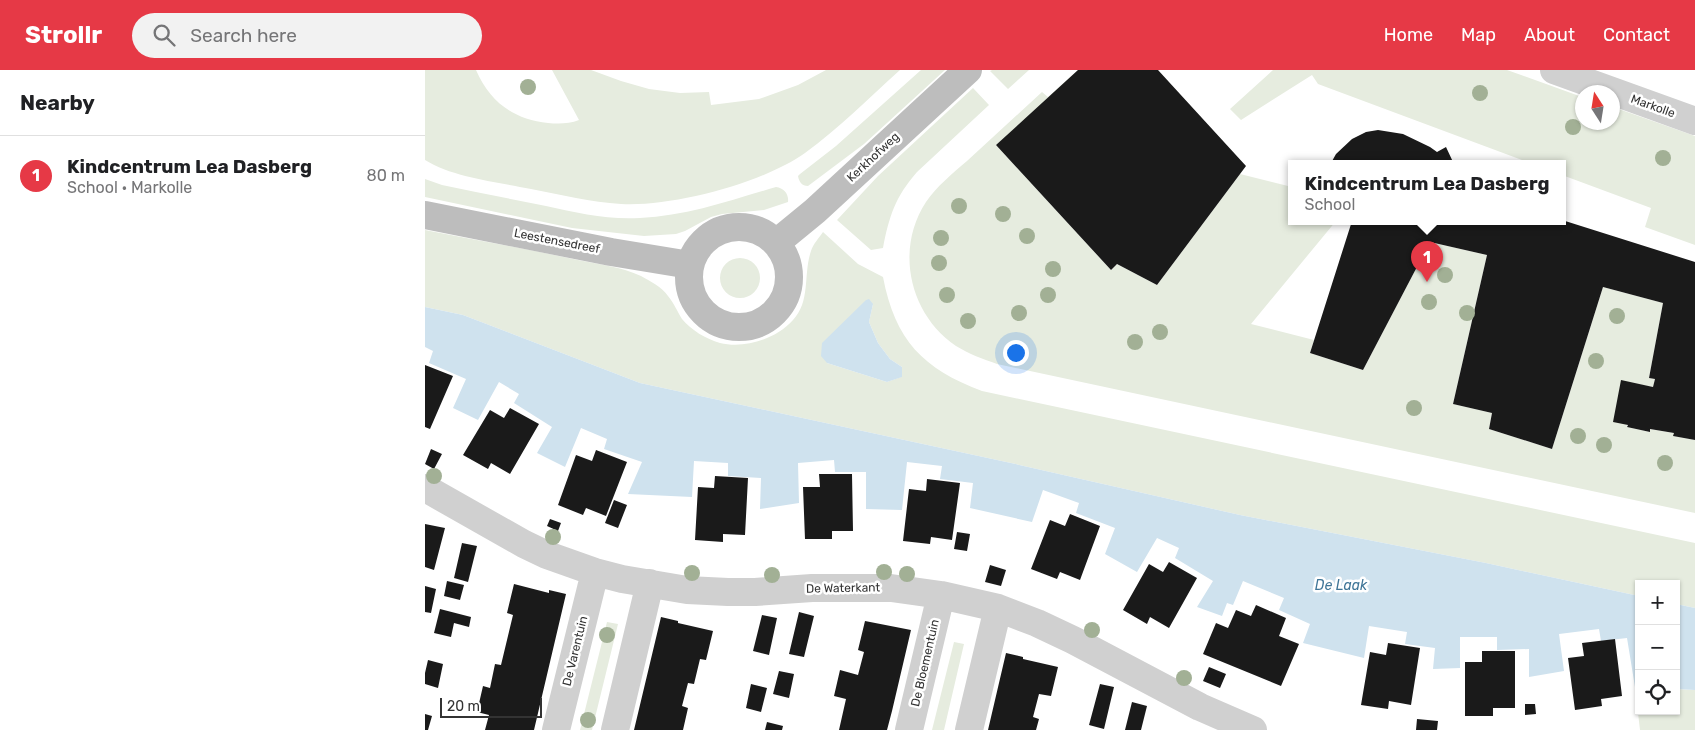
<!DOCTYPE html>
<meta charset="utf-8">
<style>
:root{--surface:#fff;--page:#f2f2f2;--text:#202124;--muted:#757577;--line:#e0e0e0;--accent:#e63946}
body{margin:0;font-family:Rubik,sans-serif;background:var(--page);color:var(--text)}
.controls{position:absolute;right:15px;bottom:15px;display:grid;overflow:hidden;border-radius:0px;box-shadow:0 1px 4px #0004}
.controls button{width:45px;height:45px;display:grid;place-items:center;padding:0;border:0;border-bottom:1px solid var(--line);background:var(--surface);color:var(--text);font:25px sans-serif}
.compass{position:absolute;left:1150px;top:15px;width:45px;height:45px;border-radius:50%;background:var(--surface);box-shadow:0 1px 4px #0004;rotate:348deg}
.scale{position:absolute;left:15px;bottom:12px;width:102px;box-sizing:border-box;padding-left:5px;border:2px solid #333;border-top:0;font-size:14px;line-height:18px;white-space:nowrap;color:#333;-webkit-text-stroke:4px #fff;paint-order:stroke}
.you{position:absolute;left:590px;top:282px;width:18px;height:18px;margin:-12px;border:4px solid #fff;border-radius:50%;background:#1a73e8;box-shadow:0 0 0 8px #1a73e833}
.badge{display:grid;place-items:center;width:32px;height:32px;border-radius:50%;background:var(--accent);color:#fff;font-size:16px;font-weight:700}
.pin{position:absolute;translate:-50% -41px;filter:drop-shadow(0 1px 2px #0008)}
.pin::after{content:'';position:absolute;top:26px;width:18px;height:15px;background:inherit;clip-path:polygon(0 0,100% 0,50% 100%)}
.popup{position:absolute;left:863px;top:90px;width:278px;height:65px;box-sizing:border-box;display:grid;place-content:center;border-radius:0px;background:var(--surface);filter:drop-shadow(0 1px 4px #0005);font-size:16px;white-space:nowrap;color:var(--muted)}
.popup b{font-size:19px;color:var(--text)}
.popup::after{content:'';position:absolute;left:50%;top:100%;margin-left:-10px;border:10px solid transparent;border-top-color:var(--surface)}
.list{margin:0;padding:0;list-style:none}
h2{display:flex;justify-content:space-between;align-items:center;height:65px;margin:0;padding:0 20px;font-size:21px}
h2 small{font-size:16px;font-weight:400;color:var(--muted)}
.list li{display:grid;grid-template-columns:32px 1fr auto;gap:15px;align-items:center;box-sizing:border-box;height:80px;padding:0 20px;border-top:1px solid var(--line)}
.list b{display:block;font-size:19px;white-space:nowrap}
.list p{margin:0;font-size:16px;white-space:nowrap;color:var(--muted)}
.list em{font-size:16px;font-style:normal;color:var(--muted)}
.icon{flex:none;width:28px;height:28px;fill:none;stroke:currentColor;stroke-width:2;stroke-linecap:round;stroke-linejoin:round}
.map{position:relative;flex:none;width:1270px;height:660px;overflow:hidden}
header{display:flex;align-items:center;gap:30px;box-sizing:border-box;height:70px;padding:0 25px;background:var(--accent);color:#fff}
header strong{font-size:24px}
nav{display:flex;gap:28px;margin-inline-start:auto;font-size:18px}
.search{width:350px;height:45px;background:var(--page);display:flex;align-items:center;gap:12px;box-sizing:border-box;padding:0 18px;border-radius:28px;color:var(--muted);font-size:19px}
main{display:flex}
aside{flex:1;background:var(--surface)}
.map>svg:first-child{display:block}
.green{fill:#e6ecdf;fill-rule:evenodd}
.water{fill:#cfe2ee}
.building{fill:#1a1a1a}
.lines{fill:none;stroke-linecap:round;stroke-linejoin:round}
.street{stroke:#d0d0d0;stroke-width:28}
.secondary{stroke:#bdbdbd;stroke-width:28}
.tree{fill:#a2b095}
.labels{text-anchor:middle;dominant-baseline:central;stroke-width:5;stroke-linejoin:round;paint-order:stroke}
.street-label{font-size:12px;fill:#333;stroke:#fff}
.water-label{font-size:14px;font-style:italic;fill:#3f7597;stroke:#fff}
</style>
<header>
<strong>Strollr</strong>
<div class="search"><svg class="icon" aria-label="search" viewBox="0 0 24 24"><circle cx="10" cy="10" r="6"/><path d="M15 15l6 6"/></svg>Search here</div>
<nav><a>Home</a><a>Map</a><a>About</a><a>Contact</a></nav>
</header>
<main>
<aside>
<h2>Nearby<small></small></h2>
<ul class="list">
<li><span class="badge">1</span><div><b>Kindcentrum Lea Dasberg</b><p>School · Markolle</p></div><em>80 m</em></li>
</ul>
</aside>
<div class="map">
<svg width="1270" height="660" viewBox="0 0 1270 660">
<rect width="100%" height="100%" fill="#fff"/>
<path class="green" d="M 0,0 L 51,0 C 65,32 88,49 123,53 C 133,54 144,54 154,50 L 127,0 L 166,0 L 196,11 L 224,19 L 255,23 L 284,22 L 286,35 L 334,29 L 373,15 L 401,0 L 475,0 C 444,28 414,58 380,83 C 338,113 248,137 196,134 C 166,132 136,125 106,119 C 73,112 29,108 0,90 Z
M 496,0 L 520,0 L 439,74 L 383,116 C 377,116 374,112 373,106 L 375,104 L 411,76 Z
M 567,0 L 604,0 L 583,19 L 565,1 Z
M 653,0 L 732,0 L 571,75 L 686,200 L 692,194 L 732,215 L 815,104 L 867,117 L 867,151 L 911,151 L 826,254 L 889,270 L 885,283 L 938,300 L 1005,172 L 1062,185 L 1028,334 L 1067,343 L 1064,359 L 1127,379 L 1178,217 L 1238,233 L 1224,308 L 1230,309 L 1228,317 L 1196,311 L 1202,357 L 1225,362 L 1225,359 L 1249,363 L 1249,366 L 1270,370 L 1270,443 L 572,294 C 558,289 544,284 531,276 C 484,244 470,179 501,132 C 511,117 528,103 542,91 C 567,68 592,45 617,22 L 623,27 Z
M 848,0 L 1082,0 L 1157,27 L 1158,52 L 1188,52 L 1188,37 L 1270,66 L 1270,175 L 1220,157 L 1226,138 L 1137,105 L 1137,93 L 1105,93 L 893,14 L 887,5 L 816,50 L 805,39 Z
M 548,18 L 564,35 L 492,102 C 470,127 464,147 458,178 L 446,180 L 412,150 L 453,106 Z
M 0,109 L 17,115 C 51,122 86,129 121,136 C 152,143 183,150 215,148 C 262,146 306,130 351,117 C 359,118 364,124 363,132 L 339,140 L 297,144 L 286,147 L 260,161 L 251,164 L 219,166 L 147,158 L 0,127 Z
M 0,160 C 51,170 102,179 153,190 C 173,194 197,197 216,206 C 225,211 237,217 243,226 C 249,233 252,241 257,249 C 266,260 281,269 295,273 C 320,279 351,269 368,250 C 386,231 378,204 386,181 C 388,174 394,168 398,162 L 433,194 L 458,207 C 470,270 498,299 557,321 L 1270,473 L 1270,538 L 1251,534 L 1251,514 L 1214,514 L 1214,526 L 1061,493 L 815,445 L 586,393 L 215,313 L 38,245 L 0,237 ZM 448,234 L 444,252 L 453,273 L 465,289 L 477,297 L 476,307 L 462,312 L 402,293 Z
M295 208a20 20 0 1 1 40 0a20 20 0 1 1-40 0Z
M 182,552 L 193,554 L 167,660 L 155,660 Z
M 529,572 L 539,574 L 519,660 L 507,660 Z
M 1210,617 L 1214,617 L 1214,641 L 1251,641 L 1251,619 L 1270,620 L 1270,660 L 1215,660 Z"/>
<path class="water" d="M 444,229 L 448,234 L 444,252 L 453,273 L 465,289 L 477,297 L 477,307 L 462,312 L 402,293 L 396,286 L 397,273 L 441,230 Z
M 0,237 L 38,245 L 215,313 L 586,393 L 815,445 L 1061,493 L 1214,526 L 1214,617 L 1210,617 L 1202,568 L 1176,571 L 1174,559 L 1134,564 L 1139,601 L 1104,607 L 1104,579 L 1072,580 L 1072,567 L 1035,567 L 1035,598 L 1008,599 L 1010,578 L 980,574 L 982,562 L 944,556 L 939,588 L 878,573 L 885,554 L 854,540 L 859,528 L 818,511 L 808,535 L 802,533 L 797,546 L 772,537 L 788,511 L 750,488 L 754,478 L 732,468 L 712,502 L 680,484 L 690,458 L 651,443 L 654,433 L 618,420 L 607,452 L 545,438 L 548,413 L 515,409 L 517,396 L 482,392 L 477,440 L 441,439 L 441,402 L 410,402 L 409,390 L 373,393 L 374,433 L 335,439 L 336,408 L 303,406 L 303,393 L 269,391 L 267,427 L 203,424 L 217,392 L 179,379 L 182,369 L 156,358 L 140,397 L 112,383 L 127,357 L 89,333 L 94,324 L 74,312 L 53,350 L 28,338 L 41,309 L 4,293 L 8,281 L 0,277 Z
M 1251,534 L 1270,538 L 1270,620 L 1251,619 Z"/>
<path class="building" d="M 653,0 L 733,0 L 821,96 L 732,215 L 692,194 L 686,200 L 571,75 Z
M 953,60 L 978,64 L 1005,77 L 1012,82 L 1021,77 L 1028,92 L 906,93 L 911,84 L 927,69 L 941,62 Z
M 1137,150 L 1270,192 L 1270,370 L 1248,366 L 1249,363 L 1225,359 L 1225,362 L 1202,357 L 1203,355 L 1188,352 L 1196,310 L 1228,317 L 1230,309 L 1224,308 L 1238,233 L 1178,217 L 1127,379 L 1064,359 L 1067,343 L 1028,334 L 1062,185 L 1005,172 L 938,300 L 885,283 L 927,151 Z
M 0,295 L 28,306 L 5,359 L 0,357 Z
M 85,338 L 114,354 L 85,404 L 66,393 L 63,399 L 38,385 L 65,340 L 79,348 Z
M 6,379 L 17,384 L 9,399 L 0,394 Z
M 171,380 L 202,392 L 181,446 L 161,438 L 158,445 L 133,435 L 151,385 L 167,391 Z
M 394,404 L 427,404 L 428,461 L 407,461 L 407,469 L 380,469 L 378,417 L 395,417 Z
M 290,406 L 323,408 L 320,465 L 298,464 L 298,472 L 270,470 L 273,417 L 289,418 Z
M 502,409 L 535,413 L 527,470 L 506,467 L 505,474 L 478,471 L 484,419 L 501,421 Z
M 189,430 L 202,435 L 193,458 L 180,453 Z
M 645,444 L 675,456 L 655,510 L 635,502 L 632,509 L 606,499 L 625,450 L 640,456 Z
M 125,449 L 136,453 L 133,461 L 122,456 Z
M 0,454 L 20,458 L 9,500 L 0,497 Z
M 532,462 L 545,464 L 542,481 L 529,479 Z
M 37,473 L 52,476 L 43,512 L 29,508 Z
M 744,492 L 772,508 L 744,558 L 725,547 L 722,554 L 698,540 L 724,494 L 738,502 Z
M 565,495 L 581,500 L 576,516 L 560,512 Z
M 22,511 L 39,515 L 35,530 L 19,526 Z
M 89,514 L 124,523 L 124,520 L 141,524 L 109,660 L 60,660 L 64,645 L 52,642 L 58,616 L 65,618 L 70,594 L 76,595 L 88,545 L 82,543 Z
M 0,516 L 11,519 L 6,543 L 0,542 Z
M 831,535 L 861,548 L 854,566 L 874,574 L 856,616 L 778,584 L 791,553 L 803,558 L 811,540 L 826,546 Z
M 15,539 L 46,547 L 44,557 L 29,553 L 26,567 L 9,563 Z
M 374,542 L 389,546 L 379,587 L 364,584 Z
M 337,545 L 352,548 L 344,585 L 328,581 Z
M 236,547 L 253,551 L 253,553 L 288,561 L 281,590 L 275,589 L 269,614 L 263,613 L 257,636 L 263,638 L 258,660 L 209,660 Z
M 440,551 L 486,560 L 467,641 L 462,660 L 414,660 L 421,629 L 409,626 L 415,600 L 433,605 L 439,582 L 433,580 Z
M 1190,569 L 1197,626 L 1176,629 L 1177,636 L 1150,640 L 1143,588 L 1159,586 L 1157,573 Z
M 963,573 L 995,578 L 986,635 L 964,631 L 963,639 L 936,635 L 945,582 L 961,585 Z
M 1057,581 L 1090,581 L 1090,638 L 1068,638 L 1068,646 L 1040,646 L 1040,592 L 1057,592 Z
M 581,583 L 598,587 L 598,589 L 633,597 L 626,626 L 614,624 L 608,647 L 614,649 L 611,660 L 563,660 Z
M 3,590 L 18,594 L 13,618 L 0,614 L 0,603 Z
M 784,597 L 801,604 L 795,618 L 778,611 Z
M 354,601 L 369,604 L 364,628 L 348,624 Z
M 326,614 L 342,618 L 336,642 L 321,638 Z
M 675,614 L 689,617 L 679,659 L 664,655 Z
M 707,632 L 722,636 L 716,660 L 700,660 Z
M 1100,634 L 1110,634 L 1111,644 L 1100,645 Z
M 0,644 L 7,646 L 3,660 L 0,660 Z
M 992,649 L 1013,651 L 1012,660 L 991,660 Z
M 342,652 L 358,656 L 357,660 L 340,660 Z"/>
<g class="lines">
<path class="street" d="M 1129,0 L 1270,51
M 0,418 L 99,474 L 122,485 L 170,502 L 197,509 L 262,520 L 303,522 L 330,522 L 387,518 L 466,518 L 516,525 L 573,538 L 612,553 L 648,570 L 775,637 L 828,660
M 131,660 L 170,502
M 190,660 L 225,513
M 484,660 L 516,525
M 544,660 L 573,538"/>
<path class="secondary" d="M 0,145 L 186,182 L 265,195
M264 207a50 50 0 1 1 100 0a50 50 0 1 1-100 0Z
M 351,173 L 390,141 L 543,0"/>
</g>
<g class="tree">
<circle cx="103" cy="17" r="8"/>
<circle cx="1055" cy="23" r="8"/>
<circle cx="1148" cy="57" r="8"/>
<circle cx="1238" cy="88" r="8"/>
<circle cx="534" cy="136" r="8"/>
<circle cx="578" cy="144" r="8"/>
<circle cx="602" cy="166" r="8"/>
<circle cx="516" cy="168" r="8"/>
<circle cx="514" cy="193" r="8"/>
<circle cx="628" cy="199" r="8"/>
<circle cx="1020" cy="205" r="8"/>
<circle cx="522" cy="225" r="8"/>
<circle cx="623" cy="225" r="8"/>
<circle cx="1004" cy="232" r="8"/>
<circle cx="594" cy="243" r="8"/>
<circle cx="1042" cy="243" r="8"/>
<circle cx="1192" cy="246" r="8"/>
<circle cx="543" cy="251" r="8"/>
<circle cx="735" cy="262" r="8"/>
<circle cx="710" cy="272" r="8"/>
<circle cx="1171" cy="291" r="8"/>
<circle cx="989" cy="338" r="8"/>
<circle cx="1153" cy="366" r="8"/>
<circle cx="1179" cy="375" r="8"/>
<circle cx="1240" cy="393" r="8"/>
<circle cx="9" cy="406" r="8"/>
<circle cx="128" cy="467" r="8"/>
<circle cx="459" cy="502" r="8"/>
<circle cx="267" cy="503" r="8"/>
<circle cx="482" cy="504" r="8"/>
<circle cx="347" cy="505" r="8"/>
<circle cx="667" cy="560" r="8"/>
<circle cx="182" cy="565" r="8"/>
<circle cx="759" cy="608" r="8"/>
<circle cx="163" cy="650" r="8"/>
</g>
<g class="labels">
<g class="street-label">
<text transform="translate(1228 36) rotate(20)">Markolle</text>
<text transform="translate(448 87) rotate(-43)">Kerkhofweg</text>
<text transform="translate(132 171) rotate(11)">Leestensedreef</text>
<text transform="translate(418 518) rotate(-1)">De Waterkant</text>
<text transform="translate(150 581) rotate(-76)">De Varentuin</text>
<text transform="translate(500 593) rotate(-77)">De Bloementuin</text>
</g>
<g class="water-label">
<text x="916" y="515">De Laak</text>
</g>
</g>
</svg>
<div class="controls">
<button>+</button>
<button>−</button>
<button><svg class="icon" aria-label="locate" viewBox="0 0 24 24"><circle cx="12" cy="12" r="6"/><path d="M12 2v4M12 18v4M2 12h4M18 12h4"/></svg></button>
</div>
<svg class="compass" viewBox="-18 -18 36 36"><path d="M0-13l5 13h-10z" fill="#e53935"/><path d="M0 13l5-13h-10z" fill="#757577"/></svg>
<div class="scale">20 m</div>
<div class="you"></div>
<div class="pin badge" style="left:1002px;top:212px">1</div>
<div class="popup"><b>Kindcentrum Lea Dasberg</b>School</div>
</div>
</main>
